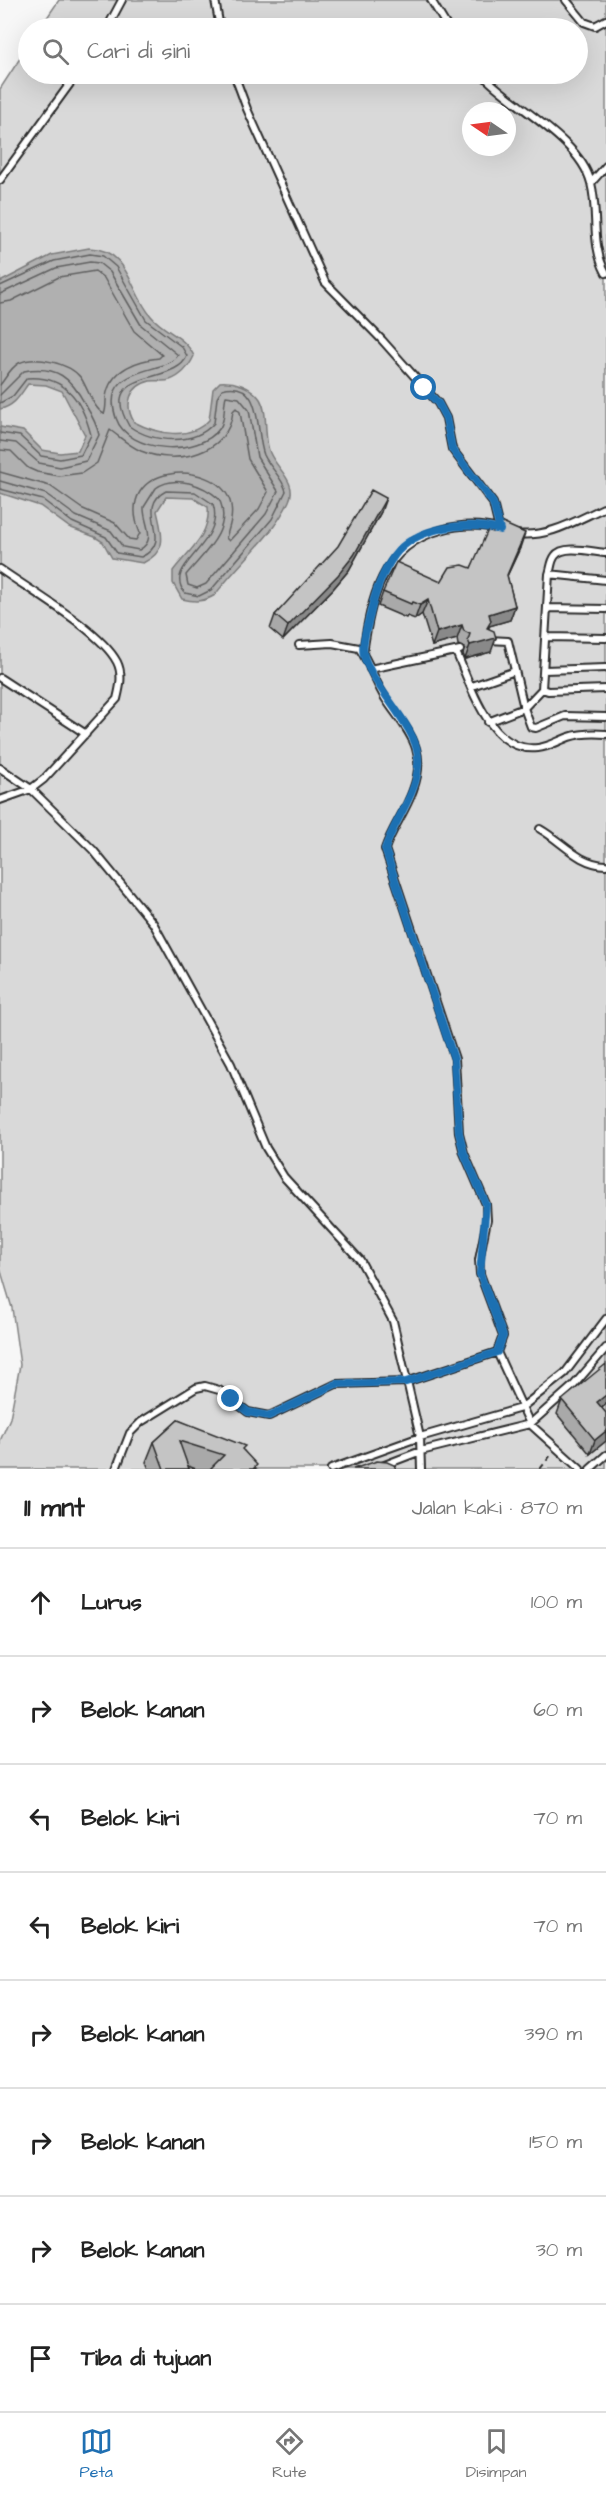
<!DOCTYPE html>
<html lang="id">
<meta charset="utf-8">
<style>
:root{--surface:#fff;--page:#f6f6f6;--text:#222;--muted:#767676;--line:#e0e0e0;--accent:#1f6fb2}
body{margin:0;font-family:"Architects Daughter",sans-serif;background:var(--page);color:var(--text)}
.compass{position:absolute;left:462px;top:102px;width:54px;height:54px;border-radius:50%;background:var(--surface);box-shadow:0 6px 24px #0002;rotate:283deg}
.stop{position:absolute;width:18px;height:18px;margin:-14px;border:4px solid #1f6fb2;border-radius:50%;background:#fff}
.stop.end{background:#1f6fb2;border-color:#fff;box-shadow:0 2px 6px #0008}
.list{margin:0;padding:0;list-style:none}
h2{display:flex;justify-content:space-between;align-items:center;height:78px;margin:0;padding:0 24px;font-size:26px}
h2 small{font-size:20px;font-weight:400;color:var(--muted)}
.list li{display:grid;grid-template-columns:39px 1fr auto;gap:18px;align-items:center;box-sizing:border-box;height:108px;padding:0 24px;border-top:2px solid var(--line)}
.list b{display:block;font-size:22px;white-space:nowrap}
.list em{font-size:20px;font-style:normal;color:var(--muted)}
.icon{flex:none;width:33px;height:33px;fill:none;stroke:currentColor;stroke-width:2;stroke-linecap:round;stroke-linejoin:round}
.map{position:relative;flex:none;width:606px;height:1469px;overflow:hidden}
.search{position:absolute;background:var(--surface);box-shadow:0 6px 24px #0002;left:18px;right:18px;top:18px;height:66px;display:flex;align-items:center;gap:15px;box-sizing:border-box;padding:0 21px;border-radius:33px;color:var(--muted);font-size:22px}
.sheet{height:942px;background:var(--surface)}
nav{display:flex;justify-content:space-around;align-items:center;box-sizing:border-box;height:84px;border-top:2px solid var(--line);background:var(--surface);font-size:16px;color:var(--muted)}
nav a{display:grid;justify-items:center;gap:3px}
nav .on{color:var(--accent)}
.map>svg:first-child{display:block}
.green{fill:#d9d9d9;stroke:#828282;stroke-width:1.5;fill-rule:evenodd}
.water{fill:#b0b0b0;stroke:#7b7b7b;stroke-width:1.5}
.lines{fill:none;stroke-linecap:round;stroke-linejoin:round}
.shore{stroke:#606060;stroke-width:1.5}
.lane-casing{stroke:#2b2b2b;stroke-width:10}
.path{stroke:#2b2b2b;stroke-width:2;stroke-dasharray:6 4.5;stroke-linecap:butt}
.lane{stroke:#fff;stroke-width:6}
.wall{fill:#a9a9a9;stroke:#2b2b2b;stroke-width:1.5}
.shaded-wall{fill:#898989;stroke:#2b2b2b;stroke-width:1.5}
.building{fill:#c4c4c4;stroke:#2b2b2b;stroke-width:1.5}
.route{stroke:#1f6fb2;stroke-width:8}
</style>
<div class="map">
<svg width="606" height="1469" viewBox="0 0 606 1469">
<rect width="100%" height="100%" fill="#f7f7f7"/>
<filter id="ink" filterUnits="userSpaceOnUse"><feTurbulence type="fractalNoise" baseFrequency=".0167" numOctaves="2"/><feDisplacementMap in="SourceGraphic" scale="12" xChannelSelector="R" yChannelSelector="G"/><feConvolveMatrix kernelMatrix="1 2 1 2 8 2 1 2 1" color-interpolation-filters="sRGB"/></filter>
<g filter="url(#ink)">
<path class="green" d="M 59,0 L 606,0 L 606,1469 L 0,1469 L 0,1441 L 10,1418 L 20,1365 L 12,1308 L 0,1268 L 0,89 L 28,46 L 28,74 L 578,74 L 578,28 L 40,28 ZM 471,111 L 507,111 L 507,147 L 471,147 Z"/>
<path class="water" d="M 89,248 C 129,249 130,292 151,316 C 165,333 184,335 194,356 C 189,367 181,376 170,380 C 164,382 156,380 150,381 C 129,386 124,405 134,422 C 157,434 189,441 209,420 L 213,389 L 220,382 C 234,381 251,386 260,399 C 269,414 263,437 270,453 C 277,469 298,483 289,501 C 273,537 238,563 215,595 C 204,602 195,602 182,599 L 173,583 L 173,571 C 188,551 211,535 208,507 L 193,498 L 166,497 L 157,511 C 162,534 169,550 143,563 L 112,558 L 103,542 L 95,537 L 69,527 L 40,506 L 0,493 L 0,427 L 23,431 L 42,450 L 60,453 L 78,451 L 85,435 L 62,391 L 46,385 L 28,384 C 20,395 15,406 0,409 L 0,282 L 52,255 Z"/>
<g class="lines">
<path class="shore" d="M 0,286 L 54,261 L 90,254 L 103,256 L 116,267 L 146,320 L 182,347 L 187,356 C 176,386 95,367 129,426 C 153,443 194,446 214,423 L 217,398 L 222,389 C 264,378 255,433 264,455 C 270,468 282,477 286,491 L 272,519 L 211,590 L 199,596 L 185,593 C 161,565 226,545 213,504 L 195,492 L 166,491 C 133,508 177,541 141,557 L 117,553 L 106,537 L 72,522 L 43,500 L 0,489
M 0,294 L 56,268 L 90,262 L 99,263 L 110,272 L 141,325 L 178,355 C 167,375 98,364 116,418 C 128,454 200,457 220,428 C 226,419 223,406 226,396 L 239,398 L 249,410 L 257,457 L 278,491 L 266,514 L 206,584 L 197,588 L 188,585 L 186,575 C 202,555 234,530 219,499 C 204,485 175,474 156,488 L 144,507 C 143,523 158,540 139,550 L 123,547 L 111,531 L 76,516 L 46,494 L 0,481
M 0,303 L 11,301 L 59,277 L 95,271 L 104,278 L 134,331 L 162,355 L 159,358 C 138,360 113,369 107,392 C 105,399 107,409 104,414 C 93,408 88,389 81,378 C 70,363 35,355 19,363 C 10,368 6,378 0,385
M 0,395 L 24,371 C 57,365 71,378 85,404 C 91,414 97,424 99,435 L 86,461 L 60,467 L 39,463 L 16,443 L 0,441
M 0,403 L 13,396 L 27,378 C 65,375 82,400 91,435 L 81,455 L 60,459 L 41,456 L 20,436 L 0,433
M 0,450 L 11,451 L 28,468 L 37,472 L 59,476 L 82,473 L 97,463 L 110,430 C 120,437 128,445 141,451 C 177,466 229,454 233,411 L 236,408 L 240,412 L 248,459 L 268,492 L 259,509 L 229,541 L 226,538 C 230,525 234,514 230,501 C 216,458 111,462 140,533 L 136,540 L 129,539 L 115,523 L 81,508 L 50,486 L 0,472"/>
<defs>
<path id="lane" d="M 215,0 L 220,28
M 431,0 L 448,28
M 566,0 L 584,22 L 595,26 L 606,20
M 107,28 L 122,0
M 234,74 L 247,109 L 325,282 L 382,340 L 438,403 L 446,418 L 452,449 L 493,503 L 499,528
M 482,74 C 511,106 580,139 591,183 C 599,214 590,244 606,273
M 0,180 L 77,74
M 591,183 L 606,166
M 516,534 C 550,538 576,520 606,507
M 0,569 C 31,591 101,631 117,662 C 123,674 120,687 117,699 L 44,779 L 31,789 L 0,800
M 549,574 L 606,580
M 547,608 L 606,609
M 546,637 L 606,638
M 489,640 L 508,641 L 524,708 L 531,727 L 536,728 L 565,716 L 606,717
M 456,652 C 471,685 490,754 538,748 C 549,747 558,741 569,737 C 581,733 594,733 606,734
M 363,653 C 371,599 381,546 441,530 C 462,524 481,524 501,530
M 370,669 L 460,650
M 544,670 L 606,668
M 0,678 L 86,734
M 472,686 L 515,671
M 542,689 L 548,691 L 606,689
M 488,722 L 524,708 L 542,689 L 549,574 C 551,569 551,561 555,556 C 563,544 593,552 606,553
M 0,768 L 31,789 L 93,850 L 153,923 L 231,1064 L 266,1148 L 284,1177 L 360,1260 L 393,1321 L 420,1437 L 421,1469
M 540,829 C 563,842 578,864 606,865
M 497,1352 L 530,1424 L 580,1469
M 116,1469 L 130,1433 L 141,1422 L 196,1388 L 205,1386 L 219,1390 L 248,1412 L 269,1416 L 336,1384 L 406,1382 L 497,1352 L 503,1336 L 480,1274 L 479,1260 L 487,1220 L 486,1204 L 464,1153 L 459,1133 L 455,1059 L 385,849 C 392,828 406,811 413,790 C 429,748 406,730 385,698 C 375,682 370,663 359,648 L 332,643 L 299,645
M 331,1469 L 420,1437 L 521,1408 L 565,1373 L 606,1319
M 374,1469 L 421,1451 L 530,1424 L 574,1385 L 606,1348
M 590,1469 L 606,1455"/>
</defs>
<use href="#lane" class="lane-casing"/>
<path class="path" d="M 540,1469 L 551,1455"/>
<use href="#lane" class="lane"/>
</g>
<path class="wall" d="M 381,512 L 349,570 L 333,589 L 283,640 L 270,629 L 275,615 Z
M 493,532 L 520,548 L 507,576 L 515,606 L 510,620 L 489,626 L 489,628 L 491,652 L 465,659 L 463,654 L 465,648 L 458,645 L 457,639 L 432,646 L 422,614 L 415,619 L 407,616 L 406,618 L 378,606 L 383,592 L 441,582 L 471,568 Z
M 562,1400 L 606,1404 L 602,1408 L 606,1431 L 606,1441 L 590,1454 L 557,1414 Z
M 178,1420 L 244,1451 L 256,1469 L 196,1469 L 188,1466 L 189,1469 L 149,1469 L 146,1462 L 154,1442 Z"/>
<path class="shaded-wall" d="M 386,498 L 381,512 L 349,570 L 333,589 L 283,640 L 288,626 Z
M 525,533 L 520,548 L 501,589 Z
M 428,600 L 422,614 L 415,619 L 420,605 Z
M 515,606 L 510,620 L 489,626 L 486,635 L 496,638 L 491,652 L 465,659 L 470,645 L 489,614 Z
M 462,625 L 457,639 L 432,646 L 437,632 Z
M 606,1395 L 606,1404 L 592,1416 L 597,1402 Z
M 606,1431 L 606,1441 L 590,1454 L 595,1440 Z"/>
<path class="building" d="M 371,490 L 386,498 L 354,555 L 338,575 L 288,626 L 275,615 L 338,546 Z
M 498,521 L 525,533 L 507,575 L 515,606 L 489,614 L 491,621 L 487,628 L 494,631 L 496,638 L 470,645 L 468,640 L 470,634 L 464,631 L 462,625 L 437,632 L 428,600 L 420,605 L 412,602 L 411,604 L 383,592 L 396,562 L 441,582 L 450,567 L 463,565 L 471,568 L 488,530 L 493,532 Z
M 606,1364 L 606,1395 L 597,1402 L 606,1413 L 606,1431 L 595,1440 L 562,1400 Z
M 178,1420 L 245,1446 L 242,1449 L 257,1465 L 253,1469 L 210,1469 L 224,1455 L 179,1441 L 189,1469 L 164,1469 L 154,1442 Z
M 377,1461 L 387,1462 L 394,1465 L 396,1469 L 353,1469 Z"/>
</g>
<g class="lines" filter="url(#ink)">
<path class="route" d="M 231,1399 L 248,1412 L 269,1416 L 336,1384 L 406,1382 L 497,1352 L 503,1336 L 480,1274 L 486,1204 L 464,1153 L 459,1133 L 454,1059 L 385,849 C 395,817 421,791 418,756 C 416,726 374,689 364,656 C 361,645 367,627 370,615 C 374,596 382,573 394,556 C 416,526 466,521 500,530 L 493,503 L 452,449 L 446,418 L 438,403 L 424,388"/>
</g>
</svg>
<svg class="compass" viewBox="-18 -18 36 36"><path d="M0-13l5 13h-10z" fill="#e53935"/><path d="M0 13l5-13h-10z" fill="#767676"/></svg>
<div class="stop" style="left:424px;top:388px"></div>
<div class="stop end" style="left:231px;top:1399px"></div>
<div class="search"><svg class="icon" aria-label="search" viewBox="0 0 24 24"><circle cx="10" cy="10" r="6"/><path d="M15 15l6 6"/></svg>Cari di sini</div>
</div>
<section class="sheet">
<h2>11 mnt<small>Jalan kaki · 870 m</small></h2>
<ul class="list">
<li><svg class="icon" aria-label="ahead" viewBox="0 0 24 24"><path d="M12 20V5M6 11l6-6 6 6"/></svg><div><b>Lurus</b></div><em>100 m</em></li>
<li><svg class="icon" aria-label="right" viewBox="0 0 24 24"><path d="M7 20v-9h11M14 6l5 5-5 5"/></svg><div><b>Belok kanan</b></div><em>60 m</em></li>
<li><svg class="icon" aria-label="left" viewBox="0 0 24 24"><path d="M17 20v-9H6M10 6l-5 5 5 5"/></svg><div><b>Belok kiri</b></div><em>70 m</em></li>
<li><svg class="icon" aria-label="left" viewBox="0 0 24 24"><path d="M17 20v-9H6M10 6l-5 5 5 5"/></svg><div><b>Belok kiri</b></div><em>70 m</em></li>
<li><svg class="icon" aria-label="right" viewBox="0 0 24 24"><path d="M7 20v-9h11M14 6l5 5-5 5"/></svg><div><b>Belok kanan</b></div><em>390 m</em></li>
<li><svg class="icon" aria-label="right" viewBox="0 0 24 24"><path d="M7 20v-9h11M14 6l5 5-5 5"/></svg><div><b>Belok kanan</b></div><em>150 m</em></li>
<li><svg class="icon" aria-label="right" viewBox="0 0 24 24"><path d="M7 20v-9h11M14 6l5 5-5 5"/></svg><div><b>Belok kanan</b></div><em>30 m</em></li>
<li><svg class="icon" aria-label="arrive" viewBox="0 0 24 24"><path d="M6 21V4h12l-3 4 3 4H6"/></svg><div><b>Tiba di tujuan</b></div></li>
</ul>
</section>
<nav>
<a class="on"><svg class="icon" aria-label="map" viewBox="0 0 24 24"><path d="M3 6l6-2 6 2 6-2v14l-6 2-6-2-6 2zM9 4v14M15 6v14"/></svg>Peta</a>
<a><svg class="icon" aria-label="directions" viewBox="0 0 24 24"><path d="M12 3l9 9-9 9-9-9zM9 14v-3h6M13 9l2 2-2 2"/></svg>Rute</a>
<a><svg class="icon" aria-label="saved" viewBox="0 0 24 24"><path d="M7 4h10v16l-5-4-5 4z"/></svg>Disimpan</a>
</nav>
